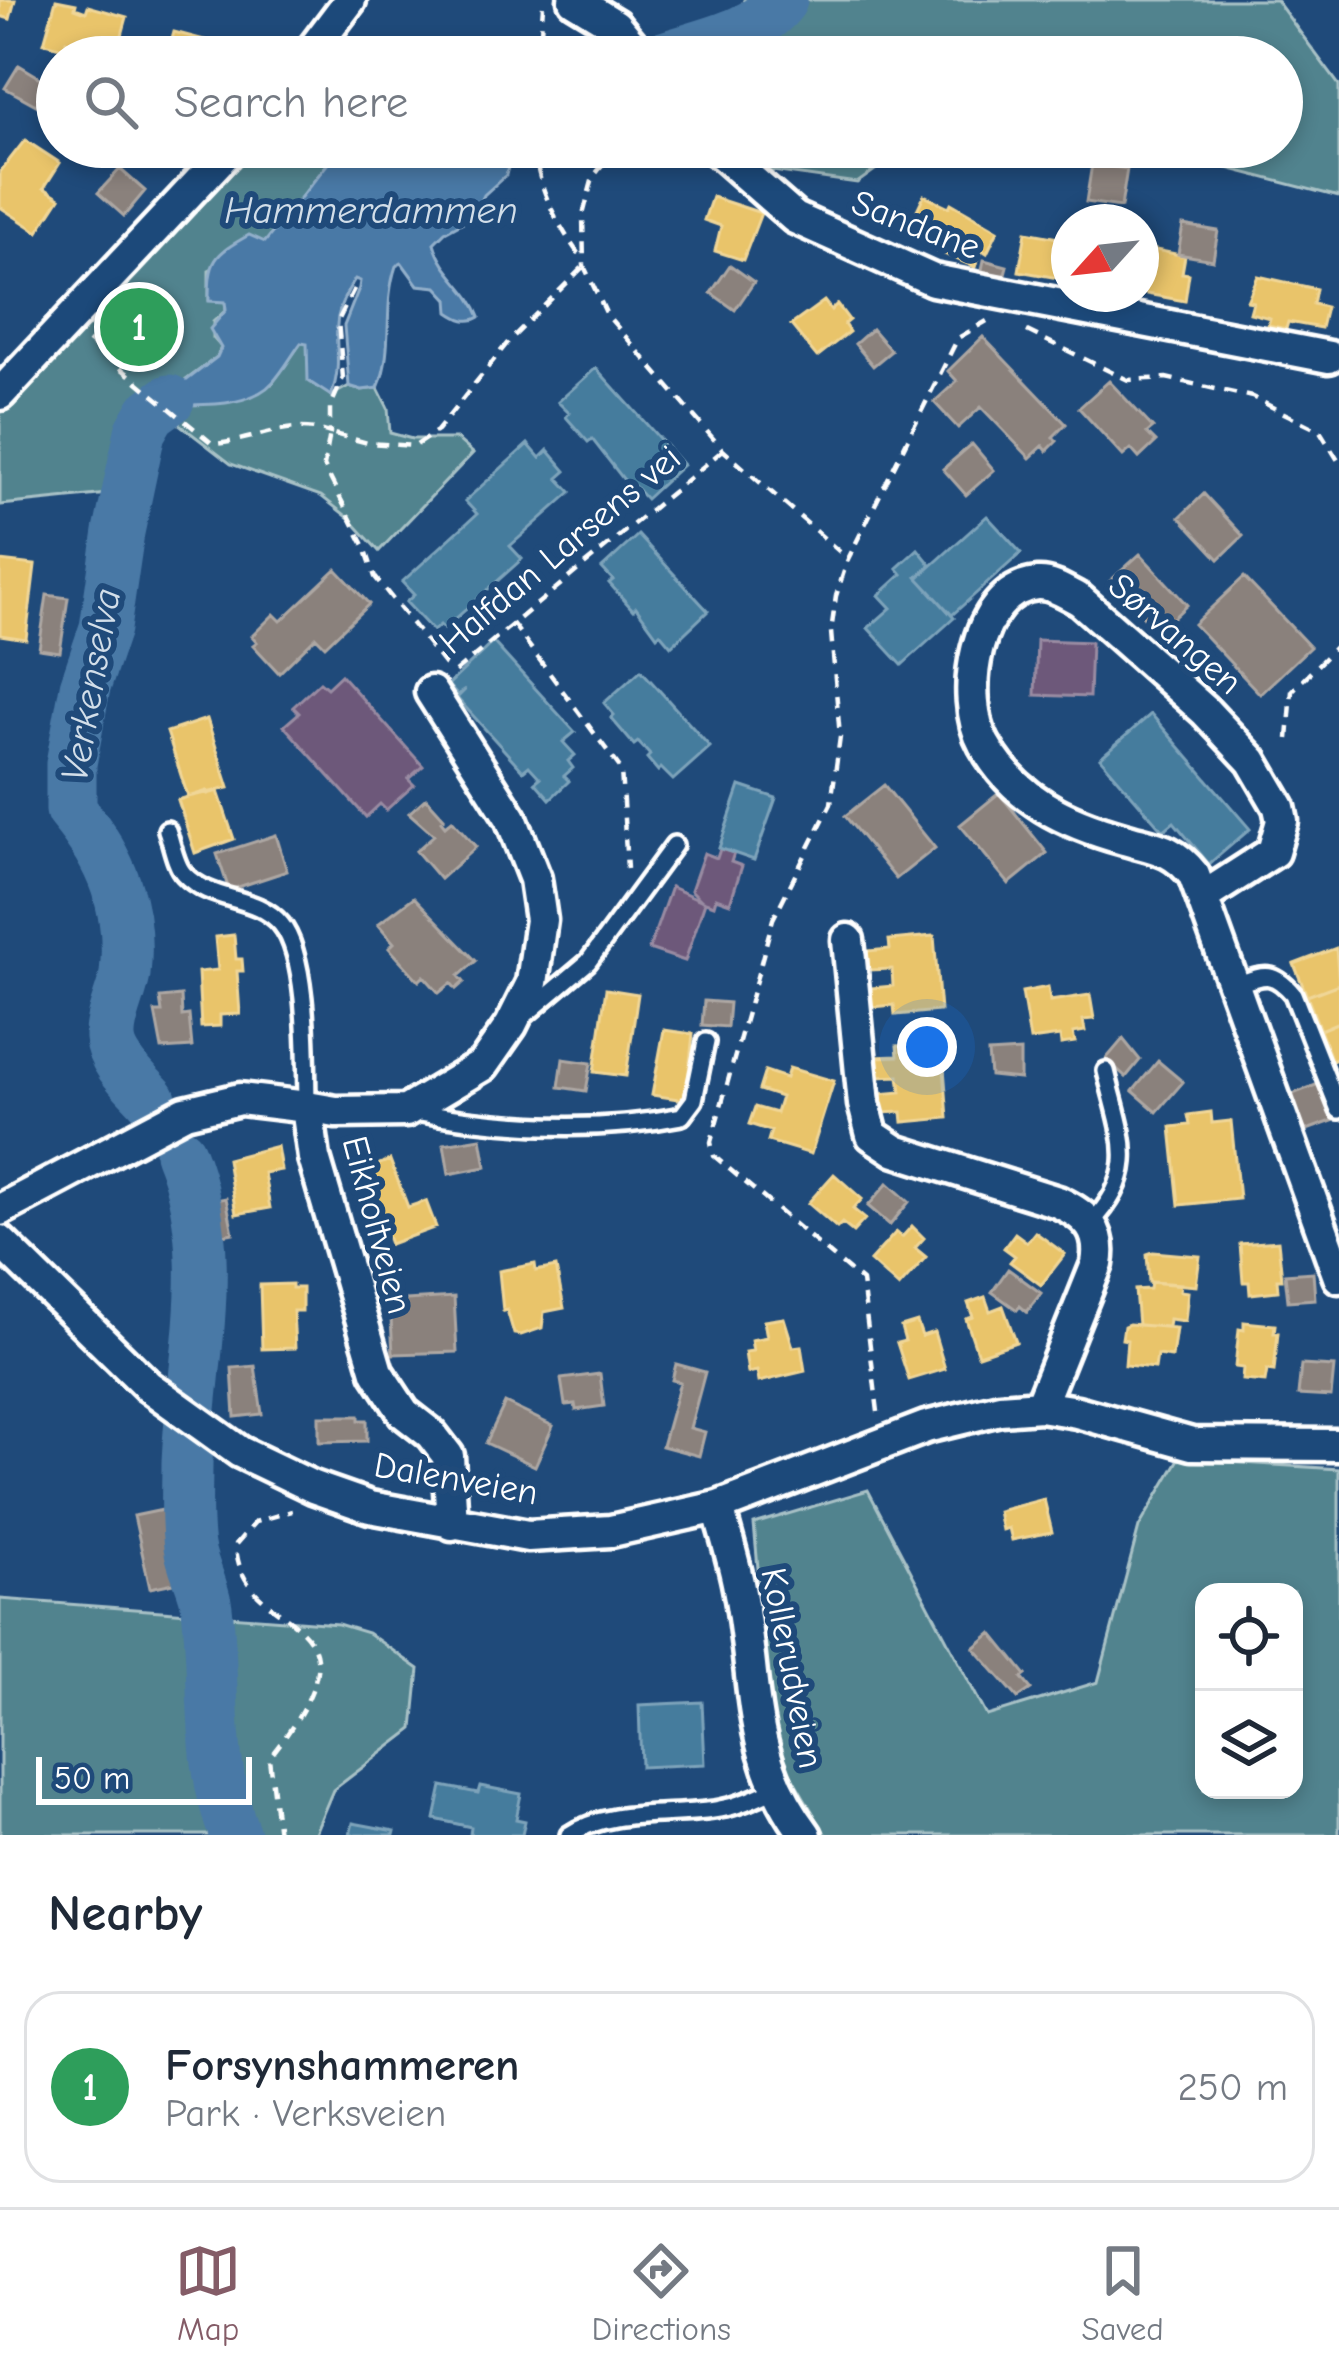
<!DOCTYPE html>
<meta charset="utf-8">
<style>
:root{--surface:#fff;--page:#f2f2f3;--text:#1f2937;--muted:#747a83;--line:#e0e1e3;--accent:#845c67}
body{margin:0;font-family:"Comic Neue",sans-serif;background:var(--page);color:var(--text)}
.controls{position:absolute;right:36px;bottom:36px;display:grid;overflow:hidden;border-radius:24px;box-shadow:0 6px 18px #0003}
.controls button{width:108px;height:108px;display:grid;place-items:center;padding:0;border:0;border-bottom:3px solid var(--line);background:var(--surface);color:var(--text);font:60px sans-serif}
.compass{position:absolute;left:1051px;top:204px;width:108px;height:108px;border-radius:50%;background:var(--surface);box-shadow:0 6px 18px #0003;rotate:243deg}
.scale{position:absolute;left:36px;bottom:30px;width:216px;box-sizing:border-box;padding-left:12px;border:6px solid #fff;border-top:0;font-size:33px;line-height:42px;white-space:nowrap;color:#fff;-webkit-text-stroke:9px #1f4a7a;paint-order:stroke}
.you{position:absolute;left:927px;top:1047px;width:42px;height:42px;margin:-30px;border:9px solid #fff;border-radius:50%;background:#1a73e8;box-shadow:0 0 0 18px #1a73e833}
.badge{display:grid;place-items:center;width:78px;height:78px;border-radius:50%;background:var(--accent);color:#fff;font-size:39px;font-weight:700}
.pin{position:absolute;translate:-50% -50%;border:6px solid #fff;box-shadow:0 3px 12px #0006}
.list{margin:0;padding:0;list-style:none}
h2{display:flex;justify-content:space-between;align-items:center;height:156px;margin:0;padding:0 48px;font-size:51px}
h2 small{font-size:39px;font-weight:400;color:var(--muted)}
.list li{display:grid;grid-template-columns:78px 1fr auto;gap:36px;align-items:center;box-sizing:border-box;height:192px;margin:0 24px 24px;padding:0 24px;border:3px solid var(--line);border-radius:36px}
.list b{display:block;font-size:45px;white-space:nowrap}
.list p{margin:0;font-size:39px;white-space:nowrap;color:var(--muted)}
.list em{font-size:39px;font-style:normal;color:var(--muted)}
.icon{flex:none;width:66px;height:66px;fill:none;stroke:currentColor;stroke-width:2;stroke-linecap:round;stroke-linejoin:round}
.map{position:relative;flex:none;width:1339px;height:1835px;overflow:hidden}
.search{position:absolute;background:var(--surface);box-shadow:0 6px 18px #0003;left:36px;right:36px;top:36px;height:132px;display:flex;align-items:center;gap:30px;box-sizing:border-box;padding:0 42px;border-radius:66px;color:var(--muted);font-size:45px}
.sheet{height:372px;background:var(--surface)}
nav{display:flex;justify-content:space-around;align-items:center;box-sizing:border-box;height:168px;border-top:3px solid var(--line);background:var(--surface);font-size:33px;color:var(--muted)}
nav a{display:grid;justify-items:center;gap:6px}
nav .on{color:var(--accent)}
.map>svg:first-child{display:block}
.green{fill:#51838e;stroke:#a8c1c6;stroke-width:3;fill-rule:evenodd}
.water{fill:#4a79a6;stroke:#92afca;stroke-width:3}
.homes{fill:#e9c46a;stroke:#f0d697;stroke-width:3}
.offices{fill:#6d597a;stroke:#998ba2;stroke-width:3}
.public{fill:#457b9d;stroke:#7da3ba;stroke-width:3}
.industry{fill:#8a817c;stroke:#ada7a3;stroke-width:3}
.lines{fill:none;stroke-linecap:round;stroke-linejoin:round}
.river{stroke:#4a79a6;stroke-width:51}
.service-casing{stroke:#fff;stroke-width:24}
.minor-casing{stroke:#fff;stroke-width:39}
.path{stroke:#fff;stroke-width:4.5;stroke-dasharray:12 9;stroke-linecap:butt}
.service{stroke:#1f4a7a;stroke-width:15}
.minor{stroke:#1f4a7a;stroke-width:30}
.labels{text-anchor:middle;dominant-baseline:central;stroke-width:12;stroke-linejoin:round;paint-order:stroke}
.street-label{font-size:36px;fill:#fff;stroke:#1f4a7a}
.water-label{font-size:39px;font-style:italic;fill:#d2dee9;stroke:#1f4a7a}
</style>
<div class="map">
<svg width="1339" height="1835" viewBox="0 0 1339 1835">
<rect width="100%" height="100%" fill="#1f4a7a"/>
<filter id="ink" filterUnits="userSpaceOnUse"><feTurbulence type="fractalNoise" baseFrequency=".00833" numOctaves="2"/><feDisplacementMap in="SourceGraphic" scale="24" xChannelSelector="R" yChannelSelector="G"/><feConvolveMatrix kernelMatrix="1 2 1 2 8 2 1 2 1" color-interpolation-filters="sRGB"/></filter>
<g filter="url(#ink)">
<path class="green" d="M 744,0 L 1276,0 L 1339,85 L 1339,197 L 1146,147 L 1282,147 L 1282,57 L 720,57 Z
M 232,147 L 341,147 L 265,243 L 209,270 L 209,300 L 225,301 L 226,310 L 213,322 L 213,338 L 221,347 L 217,357 L 166,395 L 169,400 C 137,424 135,455 127,492 L 0,505 L 0,402 Z
M 714,147 L 907,147 L 857,183 L 736,166 Z
M 301,343 L 307,343 L 331,396 L 349,386 L 362,390 L 378,388 L 388,408 L 390,433 L 412,439 L 457,439 L 473,453 L 379,551 L 349,518 L 321,496 L 231,464 L 170,417 L 173,405 L 212,401 L 272,384 Z
M 1179,1459 L 1339,1469 L 1339,1835 L 826,1835 L 774,1746 L 754,1524 L 868,1490 L 987,1716 L 1098,1682 L 1139,1527 ZM 1204,1592 L 1294,1592 L 1294,1790 L 1204,1790 Z
M 0,1599 L 338,1624 L 368,1633 L 419,1669 L 413,1729 L 333,1790 L 314,1835 L 0,1835 Z"/>
<path class="water" d="M 341,147 L 524,147 L 511,156 L 506,175 L 484,195 L 474,216 L 445,232 L 434,243 C 443,275 469,287 480,317 C 469,324 459,319 449,312 L 448,299 L 437,287 L 418,285 L 402,263 L 396,266 C 382,307 395,348 378,388 L 362,390 L 349,386 L 344,326 L 359,288 L 360,281 L 355,279 C 320,331 349,348 331,396 L 308,381 L 307,344 L 301,343 C 292,355 284,370 273,382 C 251,407 204,405 173,405 L 166,396 L 217,357 L 221,348 L 210,329 L 226,310 L 225,302 L 209,301 C 209,260 213,255 249,235 L 265,242 Z"/>
<path class="homes" d="M 0,0 L 15,0 L 10,19 L 0,16 Z
M 56,0 L 76,4 L 75,8 L 86,12 L 88,6 L 127,17 L 116,57 L 73,57 L 77,44 L 66,41 L 64,48 L 44,43 Z
M 174,32 L 216,43 L 212,57 L 167,57 Z
M 25,140 L 60,163 L 44,188 L 60,198 L 38,232 L 0,207 L 0,172 Z
M 924,195 L 949,207 L 951,203 L 998,230 L 987,253 L 982,250 L 975,267 L 930,248 L 932,245 L 906,233 Z
M 712,197 L 761,213 L 743,260 L 715,251 L 721,226 L 704,220 Z
M 1026,232 L 1069,240 L 1069,280 L 1019,271 Z
M 1141,247 L 1185,256 L 1182,273 L 1189,274 L 1185,301 L 1141,293 Z
M 1258,276 L 1316,289 L 1313,304 L 1326,307 L 1321,328 L 1288,322 L 1286,329 L 1268,325 L 1270,318 L 1250,313 L 1253,302 L 1247,301 Z
M 824,301 L 831,310 L 837,304 L 849,320 L 844,324 L 849,332 L 817,357 L 791,325 Z
M 0,561 L 35,565 L 26,639 L 0,635 Z
M 207,719 L 229,788 L 188,797 L 167,732 Z
M 207,791 L 208,794 L 218,791 L 234,839 L 195,853 L 178,800 Z
M 234,935 L 236,959 L 242,959 L 243,971 L 237,971 L 240,1014 L 220,1015 L 220,1026 L 201,1027 L 198,972 L 218,970 L 215,937 Z
M 934,936 L 940,1011 L 895,1015 L 894,1005 L 872,1007 L 870,988 L 893,986 L 892,969 L 869,970 L 867,951 L 890,949 L 889,940 Z
M 1336,948 L 1339,984 L 1307,996 L 1294,964 Z
M 1339,984 L 1339,1022 L 1320,1030 L 1307,996 Z
M 1048,987 L 1050,1001 L 1090,995 L 1094,1019 L 1083,1020 L 1085,1031 L 1073,1033 L 1075,1042 L 1061,1044 L 1060,1036 L 1030,1040 L 1022,992 Z
M 606,989 L 638,994 L 626,1076 L 594,1072 Z
M 1339,1022 L 1339,1058 L 1332,1061 L 1320,1030 Z
M 664,1030 L 693,1034 L 688,1080 L 693,1081 L 691,1095 L 686,1095 L 685,1100 L 652,1095 Z
M 942,1043 L 948,1118 L 903,1122 L 902,1112 L 879,1113 L 878,1094 L 901,1092 L 899,1076 L 877,1077 L 875,1057 L 898,1056 L 897,1046 Z
M 789,1068 L 834,1081 L 811,1154 L 768,1141 L 771,1131 L 749,1124 L 755,1107 L 776,1113 L 781,1097 L 759,1090 L 765,1071 L 786,1078 Z
M 1211,1112 L 1212,1123 L 1231,1121 L 1239,1199 L 1179,1205 L 1171,1127 L 1190,1125 L 1188,1115 Z
M 277,1146 L 281,1170 L 264,1173 L 270,1208 L 236,1214 L 227,1159 Z
M 390,1160 L 408,1207 L 426,1201 L 436,1227 L 390,1244 L 382,1222 L 378,1223 L 368,1198 L 355,1178 L 356,1173 Z
M 834,1174 L 862,1199 L 853,1209 L 865,1219 L 853,1232 L 842,1223 L 837,1228 L 808,1203 Z
M 912,1226 L 924,1238 L 915,1248 L 926,1257 L 899,1287 L 870,1261 L 896,1232 L 902,1237 Z
M 1035,1232 L 1065,1254 L 1041,1285 L 1010,1262 L 1015,1256 L 1004,1248 L 1015,1233 L 1027,1242 Z
M 1278,1241 L 1282,1279 L 1277,1279 L 1278,1291 L 1250,1294 L 1249,1282 L 1243,1282 L 1240,1244 Z
M 1153,1252 L 1200,1256 L 1196,1286 L 1149,1282 L 1147,1254 Z
M 535,1264 L 536,1271 L 556,1267 L 564,1308 L 544,1312 L 542,1328 L 521,1335 L 514,1334 L 507,1310 L 503,1311 L 499,1271 Z
M 1151,1282 L 1181,1284 L 1180,1291 L 1188,1292 L 1185,1321 L 1169,1319 L 1168,1327 L 1138,1325 L 1135,1290 L 1150,1289 Z
M 292,1284 L 292,1288 L 302,1288 L 302,1311 L 293,1311 L 295,1348 L 262,1349 L 260,1285 Z
M 985,1297 L 990,1311 L 1003,1306 L 1016,1342 L 978,1355 L 966,1319 L 973,1317 L 968,1303 Z
M 784,1318 L 793,1347 L 801,1346 L 805,1371 L 759,1382 L 757,1371 L 748,1373 L 745,1352 L 753,1351 L 751,1340 L 767,1337 L 764,1321 Z
M 917,1322 L 922,1336 L 934,1332 L 945,1369 L 909,1380 L 897,1343 L 905,1341 L 901,1327 Z
M 1244,1322 L 1275,1325 L 1274,1333 L 1278,1333 L 1274,1371 L 1267,1370 L 1265,1382 L 1242,1380 L 1243,1368 L 1235,1367 L 1239,1329 L 1244,1330 Z
M 1129,1324 L 1176,1328 L 1172,1357 L 1157,1355 L 1155,1368 L 1125,1365 L 1127,1340 L 1122,1339 L 1124,1326 Z
M 1044,1499 L 1052,1532 L 1012,1540 L 1009,1528 L 1002,1530 L 998,1511 Z"/>
<path class="offices" d="M 1037,640 L 1091,642 L 1089,697 L 1035,695 Z
M 341,675 L 423,766 L 408,779 L 414,785 L 386,810 L 380,804 L 366,817 L 284,726 L 299,713 L 293,707 L 320,682 L 327,688 Z
M 720,849 L 734,853 L 731,862 L 742,866 L 730,903 L 716,898 L 714,905 L 702,901 L 691,890 L 704,853 L 717,858 Z
M 671,887 L 705,902 L 685,961 L 649,949 Z"/>
<path class="public" d="M 596,368 L 683,465 L 646,499 L 634,486 L 631,489 L 592,439 L 588,442 L 566,417 L 569,413 L 558,402 Z
M 528,444 L 540,458 L 548,450 L 566,471 L 558,478 L 571,492 L 510,546 L 522,559 L 444,629 L 440,625 L 433,631 L 406,602 L 414,595 L 402,582 L 477,514 L 465,501 Z
M 987,516 L 1021,553 L 952,615 L 918,578 Z
M 638,535 L 708,611 L 671,646 L 660,633 L 657,636 L 636,607 L 633,610 L 609,583 L 613,580 L 602,568 Z
M 918,549 L 931,565 L 917,577 L 954,618 L 902,665 L 868,628 L 891,608 L 879,595 L 902,574 L 897,568 Z
M 493,642 L 575,732 L 563,742 L 575,755 L 568,761 L 573,768 L 564,776 L 569,781 L 550,799 L 535,782 L 540,778 L 529,766 L 523,771 L 457,698 L 465,690 L 457,695 L 448,685 Z
M 641,670 L 710,747 L 673,780 L 661,768 L 658,771 L 647,758 L 650,755 L 638,742 L 634,745 L 611,718 L 614,715 L 604,703 Z
M 1151,714 L 1250,829 L 1209,864 L 1174,822 L 1163,831 L 1100,758 Z
M 740,786 L 776,798 L 754,860 L 719,848 Z
M 702,1702 L 705,1764 L 641,1767 L 639,1705 Z
M 442,1786 L 478,1793 L 480,1786 L 521,1794 L 516,1819 L 525,1821 L 522,1835 L 470,1835 L 471,1827 L 435,1819 Z
M 353,1823 L 395,1831 L 394,1835 L 350,1835 Z"/>
<path class="industry" d="M 19,65 L 49,83 L 36,105 L 5,88 Z
M 1092,164 L 1127,169 L 1121,207 L 1086,202 Z
M 120,169 L 145,191 L 124,216 L 98,193 Z
M 1183,225 L 1218,231 L 1213,260 L 1178,254 Z
M 984,260 L 1007,266 L 1002,285 L 980,279 Z
M 730,265 L 754,282 L 735,310 L 711,293 Z
M 872,329 L 891,351 L 873,366 L 855,344 Z
M 983,337 L 1066,424 L 1053,437 L 1057,441 L 1047,451 L 1043,446 L 1030,458 L 981,407 L 958,428 L 934,402 L 957,381 L 948,371 Z
M 1109,381 L 1153,428 L 1147,433 L 1156,442 L 1139,458 L 1131,449 L 1123,456 L 1079,408 Z
M 972,444 L 994,470 L 966,495 L 943,469 Z
M 1204,494 L 1243,536 L 1219,559 L 1180,517 Z
M 1140,554 L 1187,605 L 1158,632 L 1110,581 Z
M 336,569 L 369,604 L 325,646 L 316,637 L 279,673 L 253,645 L 257,642 L 252,636 L 274,614 L 281,621 Z
M 1244,577 L 1310,647 L 1260,694 L 1194,624 Z
M 47,595 L 68,598 L 60,652 L 39,649 Z
M 884,785 L 935,848 L 896,879 L 845,816 Z
M 999,793 L 1047,853 L 1009,884 L 960,825 Z
M 426,798 L 444,818 L 441,821 L 445,826 L 452,820 L 476,847 L 440,879 L 416,851 L 434,835 L 409,813 Z
M 276,835 L 287,871 L 229,890 L 217,854 Z
M 414,897 L 476,961 L 459,976 L 464,982 L 456,989 L 451,983 L 439,993 L 424,976 L 419,981 L 389,948 L 394,943 L 378,924 Z
M 181,996 L 182,1016 L 189,1015 L 192,1047 L 162,1049 L 155,1012 L 162,1012 L 160,998 Z
M 704,1001 L 729,1003 L 727,1027 L 702,1025 Z
M 1123,1039 L 1140,1060 L 1126,1077 L 1106,1059 Z
M 1020,1051 L 1020,1079 L 990,1076 L 988,1053 Z
M 563,1059 L 591,1063 L 586,1091 L 559,1087 Z
M 1158,1061 L 1183,1082 L 1157,1112 L 1133,1091 Z
M 1321,1083 L 1335,1120 L 1304,1131 L 1290,1095 Z
M 481,1138 L 486,1167 L 449,1174 L 444,1144 Z
M 888,1183 L 909,1202 L 890,1225 L 868,1206 Z
M 226,1198 L 233,1233 L 208,1238 L 201,1203 Z
M 1008,1269 L 1041,1293 L 1027,1312 L 1020,1306 L 1017,1310 L 992,1292 Z
M 1313,1272 L 1315,1299 L 1288,1301 L 1285,1274 Z
M 454,1297 L 457,1352 L 393,1354 L 390,1301 Z
M 676,1364 L 705,1372 L 690,1428 L 705,1432 L 699,1456 L 662,1446 L 680,1382 L 672,1380 Z
M 1301,1365 L 1334,1367 L 1331,1397 L 1298,1395 Z
M 255,1366 L 262,1414 L 235,1417 L 232,1368 Z
M 600,1374 L 604,1406 L 576,1410 L 575,1404 L 565,1405 L 561,1379 Z
M 505,1403 L 553,1426 L 535,1466 L 486,1443 Z
M 319,1416 L 359,1416 L 359,1420 L 367,1420 L 367,1441 L 319,1442 Z
M 172,1508 L 188,1580 L 150,1588 L 134,1516 Z
M 992,1633 L 1026,1675 L 1022,1678 L 1031,1689 L 1018,1698 L 974,1648 Z"/>
<g class="lines">
<path class="river" d="M 663,57 C 701,44 757,35 782,0
M 151,1099 C 137,1083 111,1061 110,1038 C 109,1017 122,994 125,974 C 132,909 112,859 71,810 L 71,764 L 85,687 L 105,628 L 119,532 L 140,432 L 151,413 L 169,400
M 180,1153 C 221,1252 191,1360 187,1463 C 187,1489 185,1520 189,1546 C 192,1567 204,1586 207,1608 C 216,1684 206,1763 235,1835"/>
<defs>
<path id="service" d="M 167,830 C 172,843 175,865 184,874 C 211,903 256,894 281,924 C 309,957 306,1063 307,1107
M 1233,986 C 1262,976 1271,968 1293,994 L 1339,1110
M 524,1016 L 588,962 L 674,845
M 409,1111 C 498,1127 592,1134 682,1116 L 694,1100 L 706,1042
M 1091,1223 C 1142,1171 1121,1135 1106,1071
M 569,1835 C 611,1807 673,1818 720,1809 C 739,1806 757,1797 775,1789"/>
<path id="minor" d="M 574,0 L 615,25 L 642,57
M 307,57 L 350,0
M 714,147 L 795,218 L 933,280 L 1329,357
M 0,394 L 232,147
M 1203,897 L 1273,852 L 1282,821 L 1279,807 L 1252,761 L 1205,711 L 1080,600 C 1068,594 1053,583 1038,584 C 973,589 959,700 984,744 C 1014,799 1066,823 1124,839 C 1155,848 1173,848 1194,875 L 1339,1277
M 848,940 L 864,1104 L 872,1135 L 896,1151 L 1058,1202 C 1087,1215 1103,1231 1097,1264 L 1040,1406
M 307,1107 L 336,1112 L 406,1111 L 483,1065 L 511,1025 L 532,983 L 541,920 L 535,879 L 511,818 L 431,692
M 0,1210 L 185,1112 L 240,1099 L 307,1107 L 314,1158 L 377,1372 L 404,1413 L 431,1434 L 448,1456 L 452,1524
M 0,1241 L 148,1386 L 240,1452 L 313,1487 L 370,1507 L 528,1536 L 611,1531 L 718,1507 L 926,1427 L 1000,1409 L 1040,1406 L 1077,1412 L 1192,1444 L 1339,1445
M 718,1507 C 725,1534 734,1561 739,1588 C 758,1682 744,1754 806,1835"/>
</defs>
<use href="#service" class="service-casing"/>
<use href="#minor" class="minor-casing"/>
<path class="path" d="M 539,57 L 543,6
M 535,147 C 536,185 558,226 580,256
M 617,147 L 593,177 L 583,215 L 584,266 L 607,315 L 723,450 L 848,559
M 1027,331 L 1128,380 L 1166,378 L 1252,397 L 1320,431 L 1339,462
M 88,341 L 213,444 C 257,441 288,418 330,433 L 330,408 L 343,378 L 338,321 L 356,285
M 512,623 L 621,769 L 627,869
M 445,665 L 375,577 L 365,547 L 324,466 L 330,433 L 368,443 L 415,446 L 437,431 L 509,341 L 584,266
M 455,672 L 723,450
M 1288,739 L 1292,691 L 1339,643
M 878,1412 L 862,1281 L 714,1156 L 711,1142 L 773,919 L 831,804 L 840,737 L 831,632 L 836,596 L 848,559 L 958,338 L 987,321
M 278,1835 L 269,1758 C 394,1602 238,1641 236,1544 L 255,1522 L 292,1511"/>
<use href="#service" class="service"/>
<use href="#minor" class="minor"/>
</g>
</g>
<g class="labels">
<g class="street-label">
<text transform="translate(916 225) rotate(21)">Sandane</text>
<text transform="translate(560 550) rotate(-40)">Halfdan Larsens vei</text>
<text transform="translate(1175 634) rotate(41)">Sørvangen</text>
<text transform="translate(377 1225) rotate(75)">Eikholtveien</text>
<text transform="translate(456 1479) rotate(10)">Dalenveien</text>
<text transform="translate(792 1668) rotate(79)">Kollerudveien</text>
</g>
<g class="water-label">
<text x="371" y="210">Hammerdammen</text>
<text transform="translate(91 685) rotate(-80)">Verkenselva</text>
</g>
</g>
</svg>
<div class="controls">
<button><svg class="icon" aria-label="locate" viewBox="0 0 24 24"><circle cx="12" cy="12" r="6"/><path d="M12 2v4M12 18v4M2 12h4M18 12h4"/></svg></button>
<button><svg class="icon" aria-label="layers" viewBox="0 0 24 24"><path d="M12 4l9 5-9 5-9-5zM3 14l9 5 9-5"/></svg></button>
</div>
<svg class="compass" viewBox="-18 -18 36 36"><path d="M0-13l5 13h-10z" fill="#e53935"/><path d="M0 13l5-13h-10z" fill="#747a83"/></svg>
<div class="scale">50 m</div>
<div class="you"></div>
<div class="pin badge" style="left:139px;top:327px;background:#2e9e5b">1</div>
<div class="search"><svg class="icon" aria-label="search" viewBox="0 0 24 24"><circle cx="10" cy="10" r="6"/><path d="M15 15l6 6"/></svg>Search here</div>
</div>
<section class="sheet">
<h2>Nearby<small></small></h2>
<ul class="list">
<li><span class="badge" style="background:#2e9e5b">1</span><div><b>Forsynshammeren</b><p>Park · Verksveien</p></div><em>250 m</em></li>
</ul>
</section>
<nav>
<a class="on"><svg class="icon" aria-label="map" viewBox="0 0 24 24"><path d="M3 6l6-2 6 2 6-2v14l-6 2-6-2-6 2zM9 4v14M15 6v14"/></svg>Map</a>
<a><svg class="icon" aria-label="directions" viewBox="0 0 24 24"><path d="M12 3l9 9-9 9-9-9zM9 14v-3h6M13 9l2 2-2 2"/></svg>Directions</a>
<a><svg class="icon" aria-label="saved" viewBox="0 0 24 24"><path d="M7 4h10v16l-5-4-5 4z"/></svg>Saved</a>
</nav>
